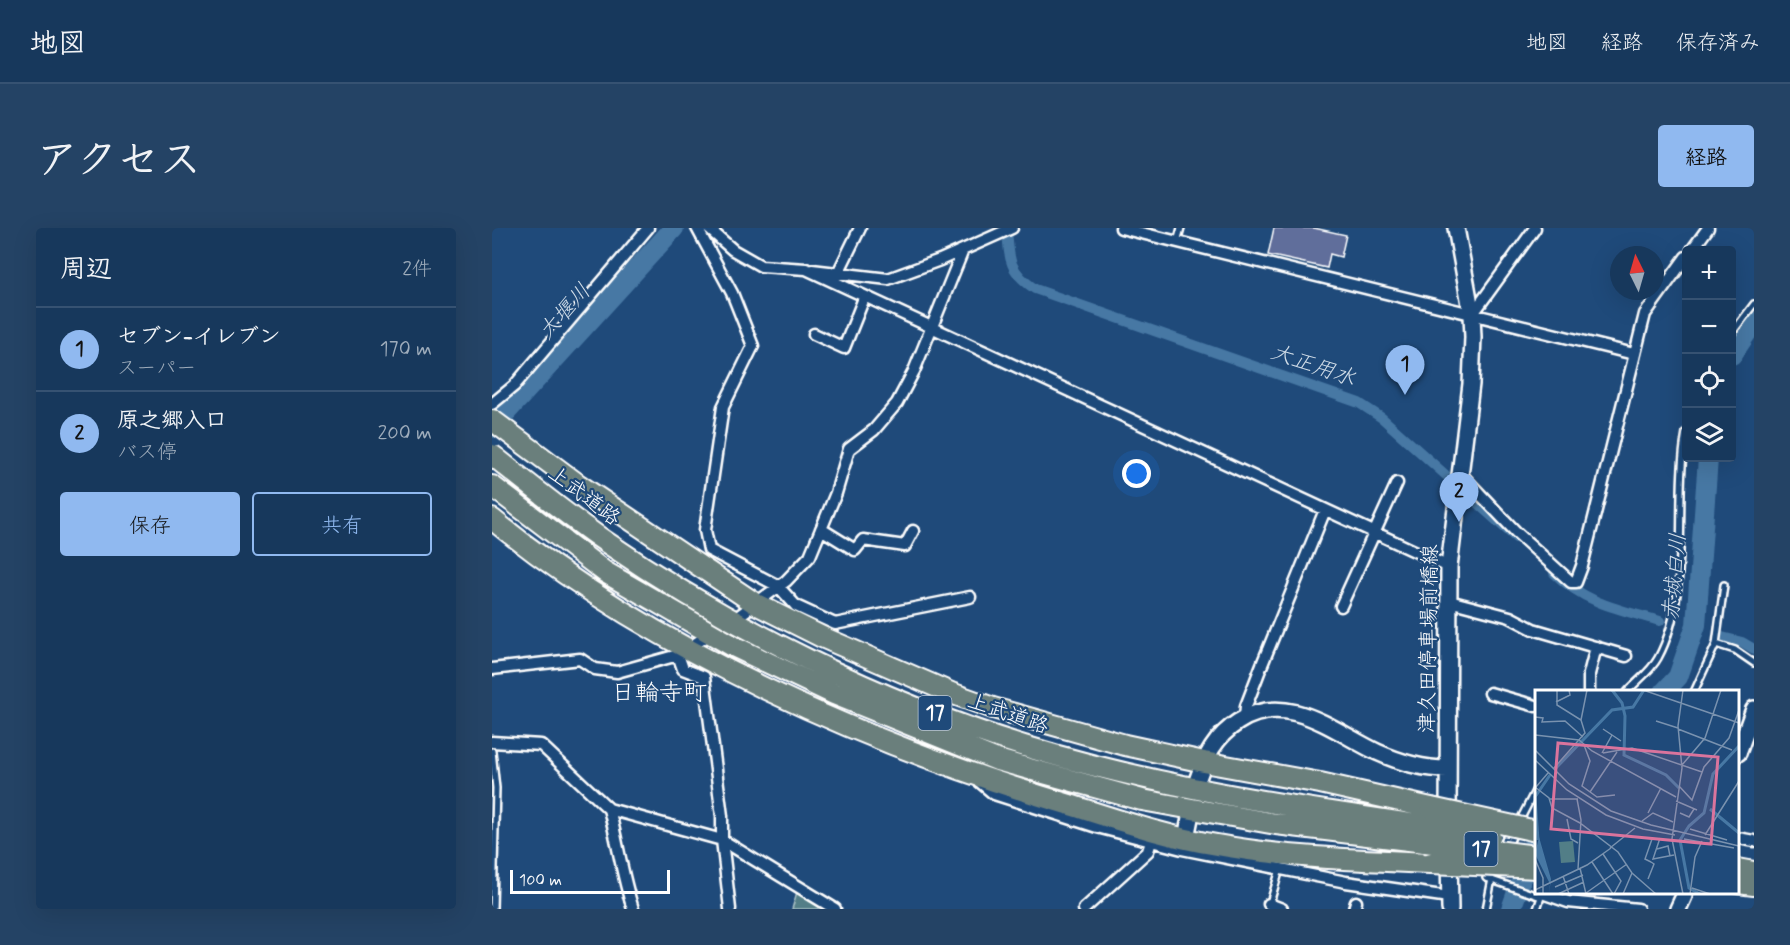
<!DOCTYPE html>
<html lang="ja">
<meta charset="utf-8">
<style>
:root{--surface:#17385c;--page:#244365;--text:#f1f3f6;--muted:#9eacbb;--line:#365272;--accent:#90b9f0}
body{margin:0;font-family:Mynerve,"Klee One",sans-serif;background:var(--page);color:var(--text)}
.controls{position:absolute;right:18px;top:18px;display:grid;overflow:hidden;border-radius:6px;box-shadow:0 6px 24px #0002}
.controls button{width:54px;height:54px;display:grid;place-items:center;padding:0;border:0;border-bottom:2px solid var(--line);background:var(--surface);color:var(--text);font:30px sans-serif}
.compass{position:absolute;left:1118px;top:18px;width:54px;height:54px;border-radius:50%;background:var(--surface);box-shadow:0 6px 24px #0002;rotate:355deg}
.scale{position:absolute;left:18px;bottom:15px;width:160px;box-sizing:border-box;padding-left:6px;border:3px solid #fff;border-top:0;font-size:16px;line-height:21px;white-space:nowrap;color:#fff;-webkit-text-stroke:4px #1f4a7a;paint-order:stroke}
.you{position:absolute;left:645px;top:246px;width:21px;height:21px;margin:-15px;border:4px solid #fff;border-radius:50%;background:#1a73e8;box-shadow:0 0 0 9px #1a73e833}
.badge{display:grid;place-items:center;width:39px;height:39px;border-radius:50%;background:var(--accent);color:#111;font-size:20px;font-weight:700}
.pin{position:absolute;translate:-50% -50px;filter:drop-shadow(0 2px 3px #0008)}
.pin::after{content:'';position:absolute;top:32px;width:21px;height:18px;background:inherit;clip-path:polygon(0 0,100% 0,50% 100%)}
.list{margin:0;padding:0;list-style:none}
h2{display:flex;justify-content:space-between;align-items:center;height:78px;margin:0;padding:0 24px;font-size:26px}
h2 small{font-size:20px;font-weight:400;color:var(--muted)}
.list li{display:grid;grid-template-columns:39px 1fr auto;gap:18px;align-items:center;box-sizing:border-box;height:84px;padding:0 24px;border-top:2px solid var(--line)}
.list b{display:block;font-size:22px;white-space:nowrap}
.list p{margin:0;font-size:20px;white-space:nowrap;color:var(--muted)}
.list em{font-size:20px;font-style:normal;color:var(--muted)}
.actions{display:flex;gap:12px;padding:18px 24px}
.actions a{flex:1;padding:14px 0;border:2px solid var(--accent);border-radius:6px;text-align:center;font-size:21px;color:var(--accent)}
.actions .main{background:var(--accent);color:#111}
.icon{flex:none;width:33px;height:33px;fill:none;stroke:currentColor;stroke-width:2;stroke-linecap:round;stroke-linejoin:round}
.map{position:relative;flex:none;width:1262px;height:681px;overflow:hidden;border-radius:6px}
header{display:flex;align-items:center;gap:36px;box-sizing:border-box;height:84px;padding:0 30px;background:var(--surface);border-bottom:2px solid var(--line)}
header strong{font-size:28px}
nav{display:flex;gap:33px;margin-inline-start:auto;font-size:21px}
.intro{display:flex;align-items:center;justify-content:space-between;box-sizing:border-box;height:144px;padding:0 36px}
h1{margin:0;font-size:42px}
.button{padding:15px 27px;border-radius:6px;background:var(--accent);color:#111;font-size:21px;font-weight:700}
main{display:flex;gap:36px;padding:0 36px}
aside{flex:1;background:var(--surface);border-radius:6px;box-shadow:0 6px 24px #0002}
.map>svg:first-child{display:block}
.green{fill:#527e87;stroke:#a8bec3;stroke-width:1.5}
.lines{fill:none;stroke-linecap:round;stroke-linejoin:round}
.canal{stroke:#4778a4;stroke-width:10}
.river{stroke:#4778a4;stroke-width:20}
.building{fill:#616e9b;stroke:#fff;stroke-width:1.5}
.lane-casing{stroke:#fff;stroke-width:10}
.street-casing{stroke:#fff;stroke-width:15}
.secondary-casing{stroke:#fff;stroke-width:20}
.highway-casing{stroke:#fff;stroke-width:24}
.lane{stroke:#1f4a7a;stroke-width:5}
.street{stroke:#1f4a7a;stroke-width:10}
.secondary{stroke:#1f4a7a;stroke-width:15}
.highway{stroke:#6a7f7c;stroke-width:20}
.highway-bridge-casing{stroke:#fff;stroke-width:24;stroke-linecap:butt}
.highway-bridge{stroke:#6a7f7c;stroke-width:20}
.labels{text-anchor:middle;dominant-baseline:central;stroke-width:4.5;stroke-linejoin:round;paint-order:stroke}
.shield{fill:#1f4a7a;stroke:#bcc9d7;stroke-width:1.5}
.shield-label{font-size:20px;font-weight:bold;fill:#fff}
.street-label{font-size:21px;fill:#fff;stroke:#1f4a7a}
.water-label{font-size:22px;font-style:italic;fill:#d1dde8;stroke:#1f4a7a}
.quarter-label{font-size:24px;fill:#fff;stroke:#1f4a7a}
.inset-river{fill:none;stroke:#4778a4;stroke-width:3}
.inset-road{fill:none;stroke:#7992af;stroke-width:1.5}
.view{fill:#da749d;fill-opacity:0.15;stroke:#da749d;stroke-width:3}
.inset-edge{fill:none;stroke:#fff;stroke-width:3}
</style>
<header>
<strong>地図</strong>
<nav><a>地図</a><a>経路</a><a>保存済み</a></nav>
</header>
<div class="intro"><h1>アクセス</h1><a class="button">経路</a></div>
<main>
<aside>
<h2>周辺<small>2件</small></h2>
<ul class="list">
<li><span class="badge">1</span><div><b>セブン-イレブン</b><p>スーパー</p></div><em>170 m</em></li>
<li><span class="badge">2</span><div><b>原之郷入口</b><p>バス停</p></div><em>200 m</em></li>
</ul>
<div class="actions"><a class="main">保存</a><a>共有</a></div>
</aside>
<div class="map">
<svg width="1262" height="681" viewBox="0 0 1262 681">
<rect width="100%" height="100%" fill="#1f4a7a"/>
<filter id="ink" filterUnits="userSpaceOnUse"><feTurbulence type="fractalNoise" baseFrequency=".0167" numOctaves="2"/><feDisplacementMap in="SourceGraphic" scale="12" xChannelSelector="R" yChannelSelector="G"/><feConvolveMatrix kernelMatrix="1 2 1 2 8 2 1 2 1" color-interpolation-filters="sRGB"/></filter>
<g filter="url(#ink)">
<path class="green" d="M 305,664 L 333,681 L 300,681 Z"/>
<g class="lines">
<path class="canal" d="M 515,0 C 517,30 516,43 543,61 L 867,175 L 890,190 L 1024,310
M 1062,345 C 1095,376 1126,381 1168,393
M 1230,409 L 1250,414 L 1262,421"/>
<path class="river" d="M 1240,127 L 1262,94
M 0,200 L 182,0
M 1172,464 L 1186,449 L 1204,397 L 1216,230
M 1019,681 L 1044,611"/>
</g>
<path class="building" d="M 782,0 L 822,0 L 854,7 L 849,29 L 838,26 L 835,40 L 776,27 Z"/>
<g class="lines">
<defs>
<path id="lane" d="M 685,14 L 689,0
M 1240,105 L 1262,76
M 1232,357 L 1224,416 L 1243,422 L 1262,435
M 1135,464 C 1145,453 1159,443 1166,430 C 1201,365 1181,276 1194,204
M 1202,464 L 1224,416
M 0,523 L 4,560 L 1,681
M 1027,594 L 1044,561
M 1009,620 L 1018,601
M 1014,621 L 1023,603
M 999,641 L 994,650 L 1049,669
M 778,675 L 788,641
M 994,681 L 1000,651
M 1045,681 L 1050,666"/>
<path id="street" d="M 205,0 L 240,65 L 261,118 L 231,179 L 213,302 L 217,322 L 286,358 L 304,378 L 343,396 L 478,369
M 216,0 L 241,22 L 269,38 L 314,41 L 957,339
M 629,0 L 1142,126
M 1200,22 L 1216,0
M 320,42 L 396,51 L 448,32 L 520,0
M 346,45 L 368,0
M 980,87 L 1043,0
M 322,106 L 352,120 L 372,70
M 0,176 L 22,158 L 156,0
M 967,244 L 1024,304 L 1079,354 L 1084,354 L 1090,338 L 1153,86 L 1194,29
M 329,301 L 363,322 L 371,312 L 413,318 L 421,303
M 957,373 L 1018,389 L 1041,401 L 1134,428
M 849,378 L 905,255
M 248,387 L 294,353 L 318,328 L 344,265 L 357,221 L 382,202 L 405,175 L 422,143 L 471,22
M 186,427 L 191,441 L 212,449 L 230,588 L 230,612 L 238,681
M 0,441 L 88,431 L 103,441 L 125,444 L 186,427 L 218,406
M 1097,464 L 1097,446 L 1104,419
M 998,465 L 1044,478
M 753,489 L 754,478 L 769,439 L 833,282
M 0,514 L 49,517 L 117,581 L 230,612 L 343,681
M 482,549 L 502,566 L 605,599 L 690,621 L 854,654 L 957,669
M 117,581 C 126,615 130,648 141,681
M 1246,610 L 1262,613
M 1050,665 L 1076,674 L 1146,681
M 777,676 L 790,681
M 592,681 L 656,623 L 659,614
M 862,681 L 864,674"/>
<path id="secondary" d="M 1246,525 L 1262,481
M 705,553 C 713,529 724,508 746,494 C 795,462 841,503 885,524 C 907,534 930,541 955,541
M 956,594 L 957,339 L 979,156 L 981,109 L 980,87 L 964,0
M 694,610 L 699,585
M 957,627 L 958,681
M 1186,681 L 1192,668"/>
<path id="highway" d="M 0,192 L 87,257 L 264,376 L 330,409 L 459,465 L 501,480 L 633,517 L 712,534 L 828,555 L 939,580
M 4,230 C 40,259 76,288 114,314 C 237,399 389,474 532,518 C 665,559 801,579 939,599
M 0,258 L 113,344 L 241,418 L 342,466 L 505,532 L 650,572 L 784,596 L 933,614
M 0,291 C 161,423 379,518 578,577 C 626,592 675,609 725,617 C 796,630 868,632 939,635
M 1246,641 L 1262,644
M 1246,655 L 1262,657"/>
</defs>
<use href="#lane" class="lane-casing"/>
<use href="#street" class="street-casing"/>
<use href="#secondary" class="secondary-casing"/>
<use href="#highway" class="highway-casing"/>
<use href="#lane" class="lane"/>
<use href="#street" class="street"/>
<use href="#secondary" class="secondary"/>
<use href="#highway" class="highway"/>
<defs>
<path id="highway-bridge" d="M 0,227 L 4,230
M 939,580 L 1044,603
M 939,599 L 998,609
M 933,614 L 1044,628
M 939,635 L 1044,640"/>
</defs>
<use href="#highway-bridge" class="highway-bridge-casing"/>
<use href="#highway-bridge" class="highway-bridge"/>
</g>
</g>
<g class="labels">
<g class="shield">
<rect x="426.5" y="468" width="33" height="34" rx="4.5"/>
<rect x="972.5" y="604" width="33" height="34" rx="4.5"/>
</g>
<g class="shield-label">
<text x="443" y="485">17</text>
<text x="989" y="621">17</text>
</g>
<g class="street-label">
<text transform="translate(92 268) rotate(37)">上武道路</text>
<text transform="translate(937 411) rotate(-89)">津久田停車場前橋線</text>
<text transform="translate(516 486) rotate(19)">上武道路</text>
</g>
<g class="water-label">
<text transform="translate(73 84) rotate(-48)">大堰川</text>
<text transform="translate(821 138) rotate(19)">大正用水</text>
<text transform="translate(1183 349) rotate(-85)">赤城白川</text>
</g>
<g class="quarter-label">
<text x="167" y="465">日輪寺町</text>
</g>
</g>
<g transform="translate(1043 462)">
<rect width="204" height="204" fill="#1f4a7a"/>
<path d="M 38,151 L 40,172 L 26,173 L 24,152 Z" fill="#527e87"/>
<path d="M 4,147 L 16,189 L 14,204 L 15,194 L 0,164 Z" fill="#4778a4"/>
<path class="inset-river" d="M 77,0 L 87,13 L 90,26 L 89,65 L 131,85 L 144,98M 20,79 L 77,20 L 98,17 L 109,0M 175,119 L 204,143M 3,150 L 0,107 L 15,85M 165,204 L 154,198 L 145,150 L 154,136 L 169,123 L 178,84 L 204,56"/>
<path class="inset-road" d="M 108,0 L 204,33M 21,12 L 35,5 L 34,0M 0,27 L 8,28 L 7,32 L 30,31 L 48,47M 46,30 L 52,0M 121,31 L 143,38M 68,39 L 86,51M 143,39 L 197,60M 0,45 L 44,50 L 57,61 L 141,107M 49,55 L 55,71 L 47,96 L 62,107 L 80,105M 0,60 L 34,94 L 76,121 L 116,135 L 204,156M 67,63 L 77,45M 68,63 L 97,58 L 167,82M 0,70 L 32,100 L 71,125 L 108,139 L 140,145M 147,75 L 170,48 L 186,0M 19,78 L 50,43 L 46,30 L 22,15 L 22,0M 144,96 L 157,110 L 169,77 L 194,48 L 204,20M 0,97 L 14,108 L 17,118 L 45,133 L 83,162 L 97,183 L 121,204M 1,97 L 13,83M 55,102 L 82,62M 14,109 L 43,109M 42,109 L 46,130 L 43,179M 141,111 L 162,120M 113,123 L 126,98M 145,123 L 154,127 L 159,119M 32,129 L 36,149 L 43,153M 107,131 L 118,123 L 138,132M 155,139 L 192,150M 170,145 L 204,91M 114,148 L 117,149 L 110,169 L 116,172M 125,148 L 118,169 L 139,165M 149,149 L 199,158M 75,158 L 100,138M 122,159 L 133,156 L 135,166M 68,164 L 86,191 L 79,204M 0,169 L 8,188 L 8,204M 57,172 L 78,204M 45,178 L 51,204M 28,186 L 34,204M 113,189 L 119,174 L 116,172M 20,197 L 48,185M 157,198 L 175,204M 0,200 L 52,175 L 76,158M 51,203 L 92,174M 23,204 L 49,192M 88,204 L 97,183M 148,204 L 137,149 L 147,78 L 143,36 L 148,0M 155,204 L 160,167 L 167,151"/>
<path class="view" d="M 23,53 L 183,67 L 176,154 L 16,139 Z"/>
<rect width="204" height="204" class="inset-edge"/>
</g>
</svg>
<div class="controls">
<button>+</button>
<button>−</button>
<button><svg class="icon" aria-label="locate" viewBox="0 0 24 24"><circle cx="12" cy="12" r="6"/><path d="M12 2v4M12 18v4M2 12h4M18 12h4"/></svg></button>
<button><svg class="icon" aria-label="layers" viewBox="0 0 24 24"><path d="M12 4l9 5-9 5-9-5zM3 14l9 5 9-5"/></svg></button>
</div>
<svg class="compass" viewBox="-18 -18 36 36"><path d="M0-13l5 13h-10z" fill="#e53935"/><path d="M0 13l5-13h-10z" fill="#9eacbb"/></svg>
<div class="scale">100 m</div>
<div class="you"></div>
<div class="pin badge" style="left:913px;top:167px">1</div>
<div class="pin badge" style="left:967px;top:294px">2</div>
</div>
</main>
